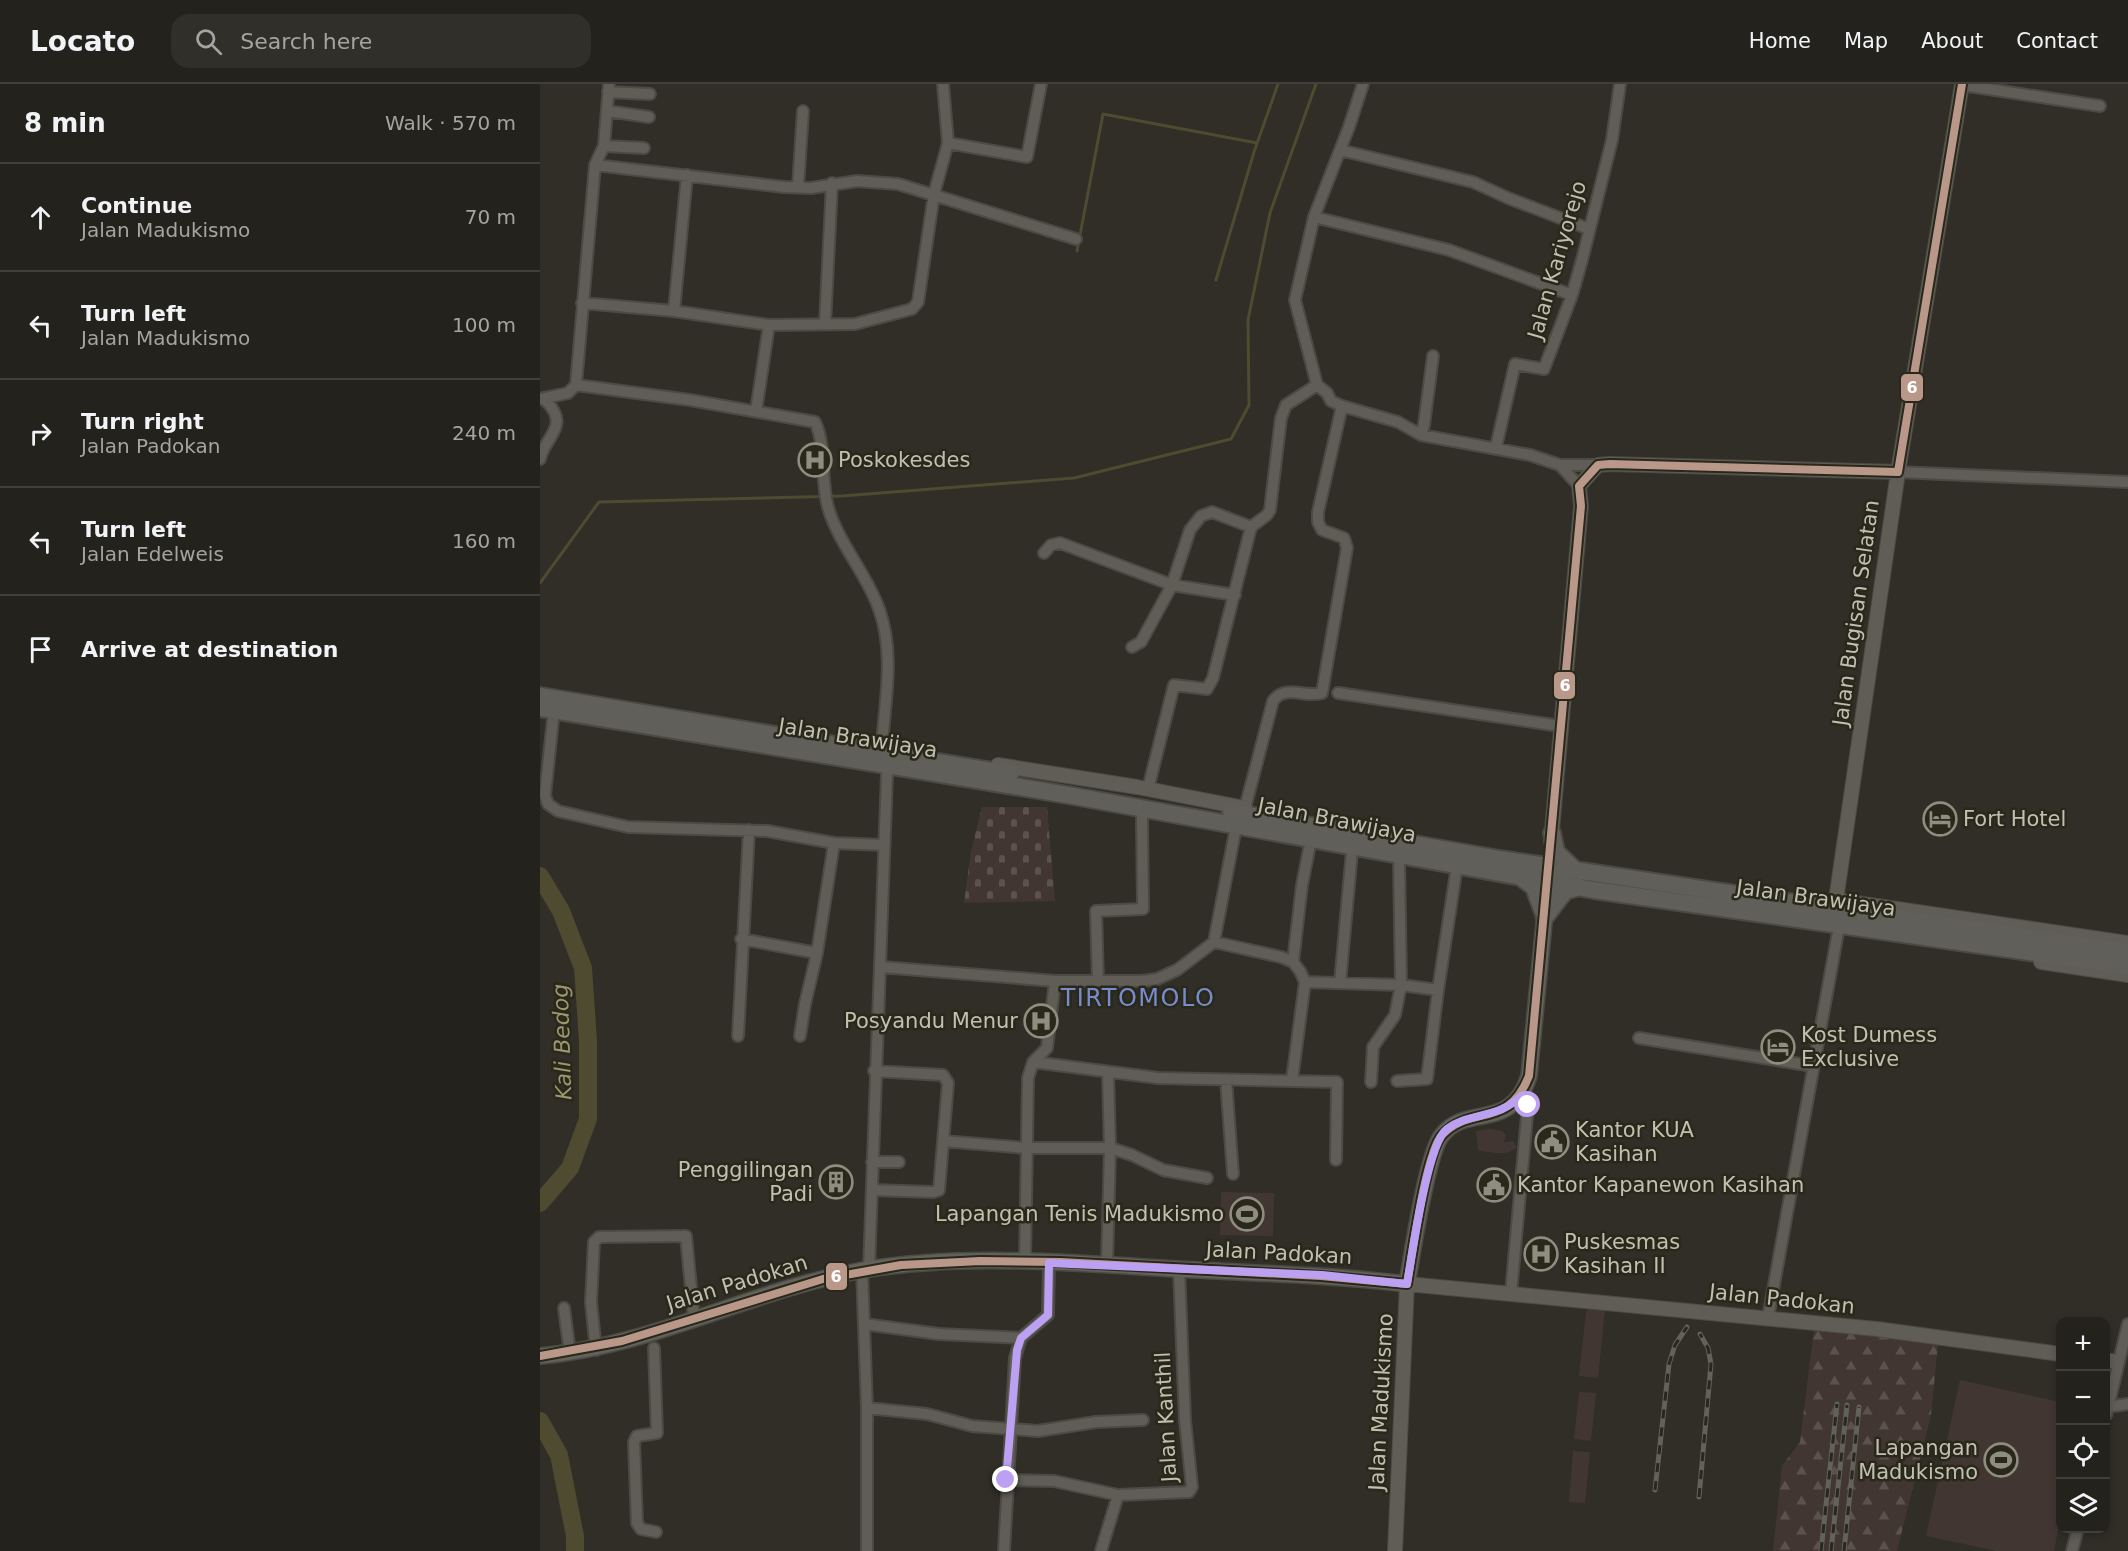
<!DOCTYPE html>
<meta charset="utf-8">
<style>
:root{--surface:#24221c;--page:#302f29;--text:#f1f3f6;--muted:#a3a4a3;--line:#413f3b}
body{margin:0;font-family:"DejaVu Sans",sans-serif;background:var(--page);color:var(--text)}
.controls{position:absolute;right:18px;bottom:18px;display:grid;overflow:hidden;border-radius:12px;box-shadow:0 3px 9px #0003}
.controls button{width:54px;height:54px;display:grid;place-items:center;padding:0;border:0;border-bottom:2px solid var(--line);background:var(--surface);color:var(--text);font:30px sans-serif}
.stop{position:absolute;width:18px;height:18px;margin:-14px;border:4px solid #bca0f2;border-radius:50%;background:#fff}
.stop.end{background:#bca0f2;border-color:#fff;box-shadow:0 2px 6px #0008}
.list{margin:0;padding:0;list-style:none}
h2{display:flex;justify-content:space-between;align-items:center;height:78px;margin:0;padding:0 24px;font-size:26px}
h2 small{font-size:20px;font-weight:400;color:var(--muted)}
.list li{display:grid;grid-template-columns:39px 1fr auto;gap:18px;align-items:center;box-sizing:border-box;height:108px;padding:0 24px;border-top:2px solid var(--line)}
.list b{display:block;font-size:22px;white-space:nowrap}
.list p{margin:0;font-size:20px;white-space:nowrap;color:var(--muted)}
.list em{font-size:20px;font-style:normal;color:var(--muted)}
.icon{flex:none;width:33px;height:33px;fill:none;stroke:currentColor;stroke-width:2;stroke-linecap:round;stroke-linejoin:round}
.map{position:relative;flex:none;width:1588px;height:1467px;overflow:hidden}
header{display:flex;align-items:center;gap:36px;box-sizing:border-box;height:84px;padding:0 30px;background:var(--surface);border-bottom:2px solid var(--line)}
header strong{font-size:28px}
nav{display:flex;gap:33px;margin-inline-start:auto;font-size:21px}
.search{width:420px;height:54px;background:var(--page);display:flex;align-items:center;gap:15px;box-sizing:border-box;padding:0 21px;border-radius:18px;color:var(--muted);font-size:22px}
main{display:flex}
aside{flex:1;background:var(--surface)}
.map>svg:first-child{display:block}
.green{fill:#423632}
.forest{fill:url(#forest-firs)}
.cemetery{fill:url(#cemetery-stones)}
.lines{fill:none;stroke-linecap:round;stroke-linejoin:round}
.stream{stroke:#4e4b30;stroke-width:3}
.river{stroke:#4e4b30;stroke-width:18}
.minor-casing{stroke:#4b4a44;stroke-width:14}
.tertiary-casing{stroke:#4b4a44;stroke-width:16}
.secondary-casing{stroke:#4b4a44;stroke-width:18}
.trunk-casing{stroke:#4b4b43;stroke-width:20}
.minor{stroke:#5f5d55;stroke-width:10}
.tertiary{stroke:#5f5d55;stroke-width:14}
.secondary{stroke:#62625a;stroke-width:15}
.trunk{stroke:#605f59;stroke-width:16}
.rail-casing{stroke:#62615a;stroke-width:5}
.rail{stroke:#29281b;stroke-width:3;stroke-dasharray:9;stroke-linecap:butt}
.bus-1-casing{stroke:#29281b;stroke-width:12}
.bus-1{stroke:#b9988a;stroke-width:8}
.route{stroke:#bca0f2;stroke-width:8}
.labels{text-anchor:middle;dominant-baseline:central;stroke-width:5;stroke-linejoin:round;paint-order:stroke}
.street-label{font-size:21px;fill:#c1c0b0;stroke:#29281b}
.poi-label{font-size:21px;fill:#c1c0b0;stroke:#29281b;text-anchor:start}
.water-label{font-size:22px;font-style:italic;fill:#9d976d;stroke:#29281b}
.quarter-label{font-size:24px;letter-spacing:1.5px;fill:#778ccb;stroke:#29281b}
.line-badge{stroke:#29281b;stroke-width:2}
.badge-label{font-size:16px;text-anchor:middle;font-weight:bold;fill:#fff}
</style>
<header>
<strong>Locato</strong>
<div class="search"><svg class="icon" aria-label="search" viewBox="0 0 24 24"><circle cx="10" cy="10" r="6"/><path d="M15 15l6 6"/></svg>Search here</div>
<nav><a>Home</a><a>Map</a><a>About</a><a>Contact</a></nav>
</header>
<main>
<aside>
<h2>8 min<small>Walk · 570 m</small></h2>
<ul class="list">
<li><svg class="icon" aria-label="ahead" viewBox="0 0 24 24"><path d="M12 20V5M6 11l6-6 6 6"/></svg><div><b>Continue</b><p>Jalan Madukismo</p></div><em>70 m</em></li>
<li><svg class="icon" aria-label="left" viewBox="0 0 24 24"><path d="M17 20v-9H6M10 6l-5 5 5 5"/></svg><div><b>Turn left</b><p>Jalan Madukismo</p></div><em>100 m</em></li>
<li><svg class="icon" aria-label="right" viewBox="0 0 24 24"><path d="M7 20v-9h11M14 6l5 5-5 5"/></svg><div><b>Turn right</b><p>Jalan Padokan</p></div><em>240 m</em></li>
<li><svg class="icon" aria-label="left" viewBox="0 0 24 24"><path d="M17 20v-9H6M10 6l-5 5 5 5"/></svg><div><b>Turn left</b><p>Jalan Edelweis</p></div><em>160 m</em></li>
<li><svg class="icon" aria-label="arrive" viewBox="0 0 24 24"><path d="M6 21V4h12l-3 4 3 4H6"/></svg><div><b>Arrive at destination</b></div></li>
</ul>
</aside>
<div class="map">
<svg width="1588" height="1467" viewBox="0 0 1588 1467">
<defs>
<pattern id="forest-firs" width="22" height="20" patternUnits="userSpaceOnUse" patternTransform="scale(1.5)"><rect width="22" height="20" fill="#423632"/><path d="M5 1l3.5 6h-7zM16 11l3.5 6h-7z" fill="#5c514d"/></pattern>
<pattern id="cemetery-stones" width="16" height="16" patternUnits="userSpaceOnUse" patternTransform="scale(1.5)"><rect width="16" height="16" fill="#423632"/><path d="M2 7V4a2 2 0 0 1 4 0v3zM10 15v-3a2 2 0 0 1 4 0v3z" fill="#5c514d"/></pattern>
</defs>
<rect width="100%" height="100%" fill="#302e26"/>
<path class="green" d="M 950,1045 L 962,1047 L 966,1051 L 964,1058 L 973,1057 L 977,1063 C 966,1073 952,1069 938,1066 L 936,1047 Z
M 681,1108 L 734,1109 L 733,1152 L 680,1151 Z
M 1048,1225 L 1065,1226 L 1058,1294 L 1039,1292 L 1046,1228 Z
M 1420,1296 L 1520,1318 L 1520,1435 L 1514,1467 L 1457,1467 L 1386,1452 Z
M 1039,1308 L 1056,1309 L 1051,1357 L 1034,1355 Z
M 1033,1367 L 1050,1368 L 1045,1419 L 1029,1418 Z"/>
<path class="forest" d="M 1274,1245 L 1398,1260 L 1391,1331 L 1357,1467 L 1233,1467 L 1242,1382 L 1260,1358 Z"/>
<path class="cemetery" d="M 442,723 L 507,723 L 515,817 L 424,819 L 431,767 Z"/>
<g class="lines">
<path class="stream" d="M 537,167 L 563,30 L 717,59
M 676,196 L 714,68 L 738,0
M 0,499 L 59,418 L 302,412 L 534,394 L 691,355 L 709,321 L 708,236 L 730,129 L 776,0"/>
<path class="river" d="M 0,792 L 21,827 L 43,884 L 48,957 L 48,1035 L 30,1084 L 0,1119
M 0,1337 L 19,1371 L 35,1452 L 35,1467"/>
<defs>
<path id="minor" d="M 403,0 L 408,59
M 823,0 L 809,43 L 774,133 L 755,216 L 777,301 L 787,309 L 791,317 L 802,322 L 858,338 L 881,351 L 990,371 L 1020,381 L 1058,381
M 1422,1 L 1560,22
M 68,8 L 110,10
M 67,27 L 109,33
M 64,62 L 104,64
M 800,66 L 933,98 L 968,114 L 1049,145
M 55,81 L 244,103 L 271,104 L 317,97 L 358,100 L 536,155
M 258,103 L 263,27
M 774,133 L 909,166 L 1032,211
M 42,219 L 134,227 L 229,241 L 315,240 L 372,225 L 378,218 L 394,110 L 408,59 L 487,73 L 501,0
M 134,227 L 147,91
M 285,240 L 292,99
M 36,301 L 150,316 L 275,338 C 287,364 280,395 288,423 C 298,459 327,490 339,525 C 355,569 345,616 342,661
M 0,315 L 28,309 L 36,301 L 55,81 L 64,62 L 69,0
M 216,327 L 229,241
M 881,351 L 884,341 L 893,272
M 956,363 L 975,280 L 1004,285 L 1032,211 L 1042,176 L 1072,56 L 1080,0
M 0,375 C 4,353 32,342 5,316
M 1020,381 L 1039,402
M 1358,388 L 1588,398
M 504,469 L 511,461 L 520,459 L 632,501 L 695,511
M 592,563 L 601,558 L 632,501 L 650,446 L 661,432 L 672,428 L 711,443
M 798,609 L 1020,642
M 14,626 L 5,711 L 8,720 L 18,727 L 88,743 L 227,747 L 294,759 L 344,761
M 608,705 L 634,601 L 667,605 L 673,594 L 711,443 L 727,431 L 730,426 L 741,334 L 746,321 L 777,301
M 705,724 L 733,617 C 745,600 765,614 782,609 L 807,464 L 804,454 L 782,446 L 778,438 L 778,428 L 802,322
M 201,855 L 277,869
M 674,858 L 695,748
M 753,878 L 762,801 L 770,760
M 341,883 L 515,897 L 602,897 L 617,895 L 637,886 L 674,858 L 741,873 L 753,878 L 760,887 L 765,898 L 752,996
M 558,897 L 556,827 L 603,825 L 602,733
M 765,898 L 861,901 L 898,906 L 917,782
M 800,899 L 812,767
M 198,952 L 209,746
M 260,952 L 265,920 L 277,869 L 294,759
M 1099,954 L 1273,982
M 493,978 L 618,994 L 797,998 L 796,1076
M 686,996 L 693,1090
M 857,997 L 887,995 L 898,906
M 831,998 L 833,963 L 855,931 L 861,901 L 859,775
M 403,1057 L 486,1064 L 570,1064 L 592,1071 L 623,1086 L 667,1094
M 332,1078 L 359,1078
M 332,1106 L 393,1108 L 399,1106 L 408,999 L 403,991 L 334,987
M 485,1178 L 488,994 L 493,978 L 507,964 L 515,897
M 567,1181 L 570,1064 L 568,989
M 329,1185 L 347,690
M 322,1186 L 327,1324 L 327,1467
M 971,1209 L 988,1021 L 987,1016 L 981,1012
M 24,1224 L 30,1269
M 1228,1234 L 1298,848
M 324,1240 L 399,1250 L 481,1254
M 114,1264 L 117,1349 L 97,1352 L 94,1358 L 97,1439 L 101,1445 L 116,1448
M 56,1266 L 51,1218 L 54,1158 L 59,1153 L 146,1152 L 154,1235
M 1567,1323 L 1588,1320
M 327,1324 L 387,1330 L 432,1342 L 498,1347 L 556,1338 L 603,1336
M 1566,1331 L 1588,1240
M 466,1396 L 514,1397 L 578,1411 L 649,1408 L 652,1403 L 645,1336 L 639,1185
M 464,1467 L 475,1274 L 481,1254 L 508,1231 L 509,1179
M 561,1467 L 578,1411
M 1532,1467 L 1538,1444"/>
<path id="tertiary" d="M 1422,0 L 1358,388 L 1296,816 L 1588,859
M 458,681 L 597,703 L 705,724
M 1011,757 L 1041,422 L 1039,402 L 1058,381 L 1070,380 L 1358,388
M 1501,878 L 1588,891
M 1566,1276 L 1577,1278
M 855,1467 L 867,1200 L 1337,1245 L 1520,1270"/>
<path id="secondary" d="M 0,1272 C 112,1262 214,1205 324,1186 C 421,1169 538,1179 636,1185 C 714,1189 790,1191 867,1200 C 872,1171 887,1069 902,1051 C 927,1019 971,1049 989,992 L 1008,798"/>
<path id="trunk" d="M 0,612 L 470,690
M 0,624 L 528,711 L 1054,806 L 1588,882
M 691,728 L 959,775 L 1588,868
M 1012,749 L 1016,768 L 1035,786
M 982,794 L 994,803 L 1005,833
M 1005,833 L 1025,807 L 1039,803"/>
</defs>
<use href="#minor" class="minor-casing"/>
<use href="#tertiary" class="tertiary-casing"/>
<use href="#secondary" class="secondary-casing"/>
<use href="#trunk" class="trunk-casing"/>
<use href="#minor" class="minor"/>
<use href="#tertiary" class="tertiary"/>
<use href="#secondary" class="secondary"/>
<use href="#trunk" class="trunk"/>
<defs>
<path id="rail" d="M 1115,1406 L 1129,1280 L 1135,1261 L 1147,1243
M 1159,1413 L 1171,1280 L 1168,1264 L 1160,1250
M 1281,1467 L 1297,1320
M 1291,1467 L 1307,1321
M 1304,1467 L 1319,1323"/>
</defs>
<use href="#rail" class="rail-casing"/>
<use href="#rail" class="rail"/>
<defs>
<path id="bus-1" d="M 0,1272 L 82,1257 L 283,1195 L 361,1181 L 440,1177 L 520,1178 L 781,1192 L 867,1200 C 872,1172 886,1068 902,1051 C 933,1019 967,1047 989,992 L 1041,422 L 1039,402 L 1058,381 L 1070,380 L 1358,388 L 1422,0"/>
</defs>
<use href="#bus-1" class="bus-1-casing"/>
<use href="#bus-1" class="bus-1"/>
</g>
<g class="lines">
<path class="route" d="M 466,1396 L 477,1266 L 481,1254 L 508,1231 L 509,1179 L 782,1191 L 867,1200 C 872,1172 887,1060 907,1045 C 930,1028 958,1035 981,1012 L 988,1021"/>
</g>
<defs>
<symbol id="hospital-ring" viewBox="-11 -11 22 22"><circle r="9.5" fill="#29281b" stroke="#8e8d80" stroke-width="1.5"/><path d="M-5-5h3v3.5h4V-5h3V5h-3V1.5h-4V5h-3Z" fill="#8e8d80"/></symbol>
<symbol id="hotel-ring" viewBox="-11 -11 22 22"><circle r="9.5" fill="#29281b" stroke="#8e8d80" stroke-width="1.5"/><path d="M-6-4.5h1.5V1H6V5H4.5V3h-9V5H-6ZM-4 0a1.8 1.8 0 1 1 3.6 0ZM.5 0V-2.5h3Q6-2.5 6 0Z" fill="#8e8d80"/></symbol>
<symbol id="civic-ring" viewBox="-11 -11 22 22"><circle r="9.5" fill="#29281b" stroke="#8e8d80" stroke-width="1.5"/><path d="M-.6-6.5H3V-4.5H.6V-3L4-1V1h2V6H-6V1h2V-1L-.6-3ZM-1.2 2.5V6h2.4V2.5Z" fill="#8e8d80"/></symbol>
<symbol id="building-ring" viewBox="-11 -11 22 22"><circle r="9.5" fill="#29281b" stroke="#8e8d80" stroke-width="1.5"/><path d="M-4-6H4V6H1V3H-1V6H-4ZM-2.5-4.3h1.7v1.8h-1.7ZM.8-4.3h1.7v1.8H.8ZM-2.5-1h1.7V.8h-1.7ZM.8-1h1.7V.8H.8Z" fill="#8e8d80"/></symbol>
<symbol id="stadium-ring" viewBox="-11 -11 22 22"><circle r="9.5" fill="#29281b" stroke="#8e8d80" stroke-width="1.5"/><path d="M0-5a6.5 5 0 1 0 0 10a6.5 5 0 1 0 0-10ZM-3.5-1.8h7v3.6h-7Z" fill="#8e8d80"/></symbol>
</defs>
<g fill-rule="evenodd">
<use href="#hospital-ring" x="256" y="357" width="38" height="38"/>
<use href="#hotel-ring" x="1381" y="716" width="38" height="38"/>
<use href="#hospital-ring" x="482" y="918" width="38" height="38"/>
<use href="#hotel-ring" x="1219" y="944" width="38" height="38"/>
<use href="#civic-ring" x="993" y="1039" width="38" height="38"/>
<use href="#building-ring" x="277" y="1079" width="38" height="38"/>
<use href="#civic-ring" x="935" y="1082" width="38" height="38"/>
<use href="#stadium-ring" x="688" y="1111" width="38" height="38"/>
<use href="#hospital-ring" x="982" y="1151" width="38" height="38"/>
<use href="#stadium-ring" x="1442" y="1357" width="38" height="38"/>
</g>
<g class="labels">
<g class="street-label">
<text transform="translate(1017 176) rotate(-74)">Jalan Kariyorejo</text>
<text transform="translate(1316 529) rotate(-82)">Jalan Bugisan Selatan</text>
<text transform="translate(318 654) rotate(9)">Jalan Brawijaya</text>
<text transform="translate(797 736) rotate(11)">Jalan Brawijaya</text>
<text transform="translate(1276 814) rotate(8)">Jalan Brawijaya</text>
<text transform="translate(739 1169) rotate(3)">Jalan Padokan</text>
<text transform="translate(197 1199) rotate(-17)">Jalan Padokan</text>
<text transform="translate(1242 1215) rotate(6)">Jalan Padokan</text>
<text transform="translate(841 1318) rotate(-87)">Jalan Madukismo</text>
<text transform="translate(626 1333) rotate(-93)">Jalan Kanthil</text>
</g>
<g class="poi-label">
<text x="298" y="376">Poskokesdes</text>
<text x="1423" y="735">Fort Hotel</text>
<text x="478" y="937" text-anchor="end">Posyandu Menur</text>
<text x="1261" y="951">Kost Dumess<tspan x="1261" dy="24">Exclusive</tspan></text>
<text x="1035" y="1046">Kantor KUA<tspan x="1035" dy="24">Kasihan</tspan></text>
<text x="273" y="1086" text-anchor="end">Penggilingan<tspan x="273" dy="24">Padi</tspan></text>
<text x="977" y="1101">Kantor Kapanewon Kasihan</text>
<text x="684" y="1130" text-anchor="end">Lapangan Tenis Madukismo</text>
<text x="1024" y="1158">Puskesmas<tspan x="1024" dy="24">Kasihan II</tspan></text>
<text x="1438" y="1364" text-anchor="end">Lapangan<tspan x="1438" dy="24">Madukismo</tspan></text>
</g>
<g class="water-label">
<text transform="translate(22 958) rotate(-92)">Kali Bedog</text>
</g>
<g class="quarter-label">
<text x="598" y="914">TIRTOMOLO</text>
</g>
</g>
<g class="line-badge">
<rect x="1360" y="289" width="24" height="29" rx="6" fill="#b9988a"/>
<rect x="1013" y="587" width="23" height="29" rx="6" fill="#b9988a"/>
<rect x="285" y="1178" width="23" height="29" rx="6" fill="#b9988a"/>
</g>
<g class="badge-label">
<text x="1372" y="309">6</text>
<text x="1025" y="607">6</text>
<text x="296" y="1198">6</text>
</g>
</svg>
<div class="controls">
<button>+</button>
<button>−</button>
<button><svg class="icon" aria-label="locate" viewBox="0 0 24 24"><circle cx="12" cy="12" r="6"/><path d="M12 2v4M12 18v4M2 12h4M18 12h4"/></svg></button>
<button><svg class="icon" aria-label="layers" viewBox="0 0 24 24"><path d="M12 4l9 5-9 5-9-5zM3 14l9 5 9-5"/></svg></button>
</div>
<div class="stop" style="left:988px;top:1021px"></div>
<div class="stop end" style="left:466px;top:1396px"></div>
</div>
</main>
